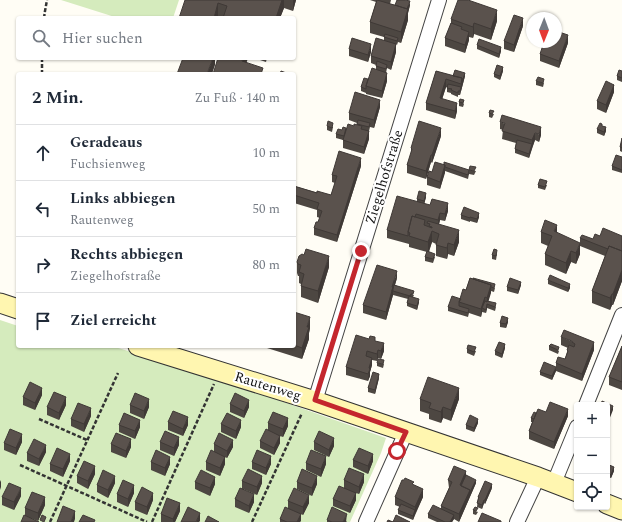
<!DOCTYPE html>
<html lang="de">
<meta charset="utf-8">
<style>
:root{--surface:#fff;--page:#f2f2f3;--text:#1f2937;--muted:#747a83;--line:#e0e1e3}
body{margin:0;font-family:Spectral,serif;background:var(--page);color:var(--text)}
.controls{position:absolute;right:12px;bottom:12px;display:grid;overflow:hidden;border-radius:4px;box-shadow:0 1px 3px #0004}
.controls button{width:36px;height:36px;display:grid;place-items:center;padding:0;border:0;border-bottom:1px solid var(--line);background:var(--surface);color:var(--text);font:20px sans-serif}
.compass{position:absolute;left:526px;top:12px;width:36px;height:36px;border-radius:50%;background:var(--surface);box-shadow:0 1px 3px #0004;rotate:181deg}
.stop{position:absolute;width:12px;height:12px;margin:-9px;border:3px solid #c4262e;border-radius:50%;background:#fff}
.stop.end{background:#c4262e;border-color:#fff;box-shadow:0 1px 4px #0008}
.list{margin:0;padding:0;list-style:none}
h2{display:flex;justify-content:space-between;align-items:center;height:52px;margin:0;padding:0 16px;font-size:17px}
h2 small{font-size:13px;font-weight:400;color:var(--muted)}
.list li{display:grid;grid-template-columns:26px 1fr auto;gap:12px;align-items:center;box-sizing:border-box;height:56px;padding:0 16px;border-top:1px solid var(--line)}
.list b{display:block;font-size:15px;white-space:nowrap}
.list p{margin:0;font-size:13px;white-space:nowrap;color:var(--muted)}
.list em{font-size:13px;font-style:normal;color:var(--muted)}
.icon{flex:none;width:22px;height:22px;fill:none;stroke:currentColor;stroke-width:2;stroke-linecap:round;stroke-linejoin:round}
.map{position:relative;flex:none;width:622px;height:522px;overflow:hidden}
.search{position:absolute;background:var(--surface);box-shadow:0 1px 3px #0004;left:16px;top:16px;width:280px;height:44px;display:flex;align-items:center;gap:10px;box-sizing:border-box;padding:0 14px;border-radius:4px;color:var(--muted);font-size:15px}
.panel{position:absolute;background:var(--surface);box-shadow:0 1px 3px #0004;left:16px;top:72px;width:280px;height:276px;border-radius:4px}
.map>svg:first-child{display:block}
.green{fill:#d5ebbd}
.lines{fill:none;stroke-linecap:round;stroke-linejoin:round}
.street-casing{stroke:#444;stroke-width:16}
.secondary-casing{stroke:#333;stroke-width:21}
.path{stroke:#333;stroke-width:2.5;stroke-dasharray:4 2;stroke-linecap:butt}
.street{stroke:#fff;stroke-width:14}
.secondary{stroke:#fff6b0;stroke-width:19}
.wall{fill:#4d4742}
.shaded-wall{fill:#3f3936}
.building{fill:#5a524d;stroke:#3f3936}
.route{stroke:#c4262e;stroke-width:5}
.labels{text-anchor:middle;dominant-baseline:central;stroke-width:4;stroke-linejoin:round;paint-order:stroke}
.street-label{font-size:14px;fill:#111;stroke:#fff}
</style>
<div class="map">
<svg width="622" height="522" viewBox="0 0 622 522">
<rect width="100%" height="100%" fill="#fffdf5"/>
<path class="green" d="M 61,0 L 179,0 L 173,18 L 118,18 Z
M 0,320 L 18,326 L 18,346 L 112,346 L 221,380 L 386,438 L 381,453 L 350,522 L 0,522 Z"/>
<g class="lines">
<defs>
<path id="street" d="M 315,401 L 439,0
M 586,405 L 622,315
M 554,483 L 577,427
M 366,522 L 406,432
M 517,522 L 538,477"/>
<path id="secondary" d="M 0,303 L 18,309
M 138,346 L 315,401 L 538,477 L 577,492
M 607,504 L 622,510"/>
</defs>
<use href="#street" class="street-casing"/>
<use href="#secondary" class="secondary-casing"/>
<path class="path" d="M 44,18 L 45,11 L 47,0
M 42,74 L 42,58
M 39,419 L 87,440
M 20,465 L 147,522
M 50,522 L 118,373
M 152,522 L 214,384
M 252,522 L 302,413"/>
<use href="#street" class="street"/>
<use href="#secondary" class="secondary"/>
</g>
<path class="wall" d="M 185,0 L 296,0 L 293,11 L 284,8 L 280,18 L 219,18 Z
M 370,0 L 391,0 L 390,4 L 395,5 L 410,5 L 408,13 L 408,20 L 401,43 L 398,42 L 397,45 L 396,44 L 396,52 L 391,70 L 387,68 L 386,73 L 387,81 L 382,98 L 366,94 L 366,93 L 361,91 L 361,87 L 368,79 L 376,70 L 376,65 L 371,63 L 371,56 L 384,40 L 384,37 L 370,33 L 370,22 L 376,2 Z
M 451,19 L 497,21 L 491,40 L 474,34 L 473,38 L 469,37 L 469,40 L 465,53 L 445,46 L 445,38 L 451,23 Z
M 523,26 L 514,52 L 504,49 L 504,41 Z
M 568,43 L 559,68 L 540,61 L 540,54 Z
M 477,45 L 501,51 L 499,58 L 477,49 Z
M 349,49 L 371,52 L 368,62 L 349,56 Z
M 254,58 L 267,58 L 266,62 Z
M 436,71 L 453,76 L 465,76 L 460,95 L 458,95 L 458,97 L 451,94 L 451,93 L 447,92 L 447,87 L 446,87 L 442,99 L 457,111 L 455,119 L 426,110 L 426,103 Z
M 503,71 L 500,80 L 494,77 L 494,74 Z
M 622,71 L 622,82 L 617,80 L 617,76 Z
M 536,81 L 544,83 L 543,87 L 536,85 Z
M 614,84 L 614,92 L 606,113 L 597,109 L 597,101 Z
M 460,99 L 464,104 L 463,107 L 459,106 L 459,102 Z
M 380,107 L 374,128 L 370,127 L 369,131 L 369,139 L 364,154 L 343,148 L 343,140 L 336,138 L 336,134 L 342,130 L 357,125 L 357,123 L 349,120 L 349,113 Z
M 489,113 L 494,114 L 492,118 L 489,117 Z
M 500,122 L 541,135 L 539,142 L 535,140 L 529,158 L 515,153 L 515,149 L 516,143 L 502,139 L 503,130 L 500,129 Z
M 327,126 L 333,127 L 332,132 L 327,130 Z
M 602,126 L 606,131 L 604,136 L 597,133 L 597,129 Z
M 441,136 L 432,163 L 431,162 L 426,179 L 407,173 L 407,165 L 411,154 L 411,148 Z
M 622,138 L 622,152 L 620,151 L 620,147 Z
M 622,157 L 622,173 L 612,170 L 612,166 Z
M 444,165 L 469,170 L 476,171 L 474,175 L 469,174 L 468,179 L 445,171 L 440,189 L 427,185 L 427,177 L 432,172 Z
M 361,166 L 337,242 L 314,235 L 314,228 L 318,222 L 320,218 L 317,217 L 317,210 L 294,203 L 294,186 L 315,192 L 331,195 L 335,183 L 332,182 L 332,175 Z
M 538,185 L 547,185 L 545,190 L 538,188 Z
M 426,197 L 424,204 L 448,211 L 445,221 L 440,220 L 439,224 L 459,242 L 454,256 L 448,254 L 447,259 L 436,256 L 436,244 L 432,242 L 429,252 L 435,257 L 433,263 L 425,261 L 425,257 L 427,252 L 409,247 L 409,244 L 387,238 L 387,230 L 417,202 L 417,199 Z
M 461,215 L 479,217 L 477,223 L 470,221 L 470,222 L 461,219 Z
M 541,232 L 557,233 L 580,254 L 576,264 L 571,262 L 566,274 L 545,265 L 545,254 L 548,246 L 541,243 Z
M 600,236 L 622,236 L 622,281 L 613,305 L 612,305 L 610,310 L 592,303 L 592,291 L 605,256 L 580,246 L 580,238 L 593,239 Z
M 497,254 L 496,260 L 492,259 L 492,255 Z
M 297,262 L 329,267 L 318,303 L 301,297 L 301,284 L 299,283 L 299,276 L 298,276 L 297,273 Z
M 397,278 L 395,285 L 414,295 L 413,297 L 419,302 L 417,310 L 407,306 L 407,303 L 408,299 L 393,295 L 386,320 L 363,313 L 363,305 Z
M 470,278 L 495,288 L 494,292 L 491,291 L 488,301 L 496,307 L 495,311 L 487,308 L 486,313 L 482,312 L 481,317 L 469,313 L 468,317 L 448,311 L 448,307 L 461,299 L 466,290 Z
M 548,280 L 570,288 L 568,292 L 548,284 Z
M 521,285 L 518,294 L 507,291 L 507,287 Z
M 294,312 L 310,328 L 309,333 L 309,339 L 302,359 L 267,348 L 267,346 L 294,346 Z
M 508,322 L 506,328 L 500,327 L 500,323 Z
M 561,337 L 594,350 L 582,381 L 556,371 L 556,363 L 565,359 L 567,352 L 568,348 L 561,345 Z
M 375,341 L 384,351 L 381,359 L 378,358 L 377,361 L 372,360 L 372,365 L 370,372 L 370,376 L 368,381 L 346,375 L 346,367 Z
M 551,344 L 559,351 L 558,354 L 549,350 L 549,346 Z
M 622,346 L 622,390 L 609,385 L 609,377 Z
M 505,348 L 502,358 L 495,355 L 495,351 Z
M 467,349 L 476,351 L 474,356 L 467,353 Z
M 377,363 L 384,364 L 383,368 L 377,366 Z
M 556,371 L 552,380 L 540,375 L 540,372 Z
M 379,378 L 375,394 L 368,392 L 368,388 Z
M 42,395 L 35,410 L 23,405 L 23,397 Z
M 420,399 L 459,399 L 451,421 L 443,418 L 441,423 L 429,419 L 429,414 L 420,411 Z
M 230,404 L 249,407 L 244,418 L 230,412 Z
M 66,405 L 59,420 L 47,415 L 47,407 Z
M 130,405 L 149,407 L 144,419 L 130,413 Z
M 546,412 L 568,416 L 554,449 L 529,439 L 529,431 L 532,422 L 531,422 L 531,418 L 536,413 Z
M 91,416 L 84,432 L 71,426 L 71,419 Z
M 168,422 L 188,425 L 183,436 L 168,430 Z
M 268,423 L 288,426 L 283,437 L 280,436 L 280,443 L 274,455 L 260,448 L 260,441 L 268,430 Z
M 478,423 L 474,432 L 466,429 L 466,425 Z
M 221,424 L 241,427 L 236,439 L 221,432 Z
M 119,425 L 140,427 L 135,439 L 119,432 Z
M 22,442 L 16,455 L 4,450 L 4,443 Z
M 160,442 L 179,445 L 174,456 L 160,450 Z
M 314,442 L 334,446 L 329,457 L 314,450 Z
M 111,444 L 131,447 L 126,458 L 111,452 Z
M 214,444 L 233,447 L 227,458 L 225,457 L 225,464 L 220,476 L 206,470 L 206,462 L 214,451 Z
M 46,452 L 39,466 L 27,461 L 27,453 Z
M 353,460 L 373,461 L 368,474 L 353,467 Z
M 70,461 L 63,477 L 50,471 L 50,464 Z
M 151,462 L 170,464 L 165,476 L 151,470 Z
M 252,462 L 271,464 L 266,475 L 252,469 Z
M 306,463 L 326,464 L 321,477 L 306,470 Z
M 607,464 L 614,471 L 611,478 L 607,477 Z
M 95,474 L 88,489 L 77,483 L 77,476 Z
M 466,475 L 476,483 L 459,522 L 454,519 L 452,522 L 437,522 L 428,518 L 428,514 L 441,509 L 441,506 L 449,488 L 448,480 Z
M 344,480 L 364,482 L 359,494 L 356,493 L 356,500 L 350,513 L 333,506 L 333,499 L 344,488 Z
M 242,481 L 262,483 L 257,495 L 243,489 L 254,502 L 249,513 L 235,507 L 235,499 L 242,489 Z
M 195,482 L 215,484 L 210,496 L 195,489 Z
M 297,482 L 317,484 L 312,496 L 297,489 Z
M 115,483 L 108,498 L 97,492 L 97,485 Z
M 414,485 L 423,497 L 413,520 L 398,514 L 398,510 L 400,507 L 395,505 L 395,497 Z
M 492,488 L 485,504 L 484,503 L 482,509 L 477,507 L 478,497 Z
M 134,493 L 128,507 L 117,502 L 117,494 Z
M 21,496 L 14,510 L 2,505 L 2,497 Z
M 153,500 L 147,515 L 135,510 L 135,502 Z
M 288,501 L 309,503 L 303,515 L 301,514 L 300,522 L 280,522 L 280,519 L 288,508 Z
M 45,505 L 38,521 L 25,516 L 25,508 Z
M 473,510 L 478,512 L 476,515 L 473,514 Z
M 180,511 L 175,522 L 161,522 L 161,514 Z
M 327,520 L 347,521 L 346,522 L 327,522 Z"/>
<path class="shaded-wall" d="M 282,0 L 284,0 L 284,8 L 280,18 L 276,18 Z
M 293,0 L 296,0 L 293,11 Z
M 410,1 L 410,5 L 408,13 L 408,20 L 401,43 L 401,32 Z
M 218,3 L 218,18 L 214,18 Z
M 497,10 L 497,21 L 491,40 L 491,29 Z
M 523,18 L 523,26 L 514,52 L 514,45 Z
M 474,23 L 474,34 L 473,38 L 473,27 Z
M 469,32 L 469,40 L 465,53 L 465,45 Z
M 568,35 L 568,43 L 559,68 L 559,61 Z
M 371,44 L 371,52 L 368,62 L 368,55 Z
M 396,44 L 396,52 L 391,70 L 391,62 Z
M 501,47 L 501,51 L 499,58 L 499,54 Z
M 213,58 L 215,58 L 215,65 L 212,74 L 207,74 Z
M 243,58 L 248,58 L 243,74 L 242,61 Z
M 503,67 L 503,71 L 500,80 L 500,76 Z
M 387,73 L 387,81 L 382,98 L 382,91 Z
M 465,73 L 465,76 L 460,95 L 461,84 Z
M 446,79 L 446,87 L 440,106 L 440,98 Z
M 614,84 L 614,92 L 606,113 L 606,105 Z
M 380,100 L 380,107 L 374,128 L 374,120 Z
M 457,103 L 457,111 L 455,119 L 455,111 Z
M 541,127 L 541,135 L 539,142 L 539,134 Z
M 606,127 L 606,131 L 604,136 L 604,132 Z
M 441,128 L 441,136 L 432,163 L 432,155 Z
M 369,131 L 369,139 L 364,154 L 364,147 Z
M 535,133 L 535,140 L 532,148 L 532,140 Z
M 532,144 L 532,148 L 529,158 L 529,154 Z
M 431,155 L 431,162 L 426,179 L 426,171 Z
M 361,158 L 361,166 L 337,242 L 337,235 Z
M 445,165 L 445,173 L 440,189 L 440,182 Z
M 426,193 L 426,197 L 424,205 L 424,201 Z
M 448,203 L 448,211 L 445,221 L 445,214 Z
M 440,213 L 440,220 L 438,228 L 438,220 Z
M 479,213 L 479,217 L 477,223 L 477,219 Z
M 557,225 L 557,236 L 554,231 Z
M 459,230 L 459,242 L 454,256 L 454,245 Z
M 432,231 L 432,242 L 428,253 L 428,242 Z
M 448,243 L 448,254 L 447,259 L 447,248 Z
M 580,243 L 580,254 L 576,264 L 576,253 Z
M 571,251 L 571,262 L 566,274 L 566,263 Z
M 329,256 L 329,267 L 318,303 L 318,291 Z
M 622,270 L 622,281 L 613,305 L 613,294 Z
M 397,271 L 397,278 L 393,291 L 393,295 L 386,320 L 386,312 Z
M 521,282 L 521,285 L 518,294 L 518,290 Z
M 570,284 L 570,288 L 568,292 L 568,288 Z
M 491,285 L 491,293 L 487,306 L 487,298 Z
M 612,294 L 612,305 L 610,310 L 610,298 Z
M 485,297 L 485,305 L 482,308 L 482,312 L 481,317 L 481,309 Z
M 419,299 L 419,302 L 417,310 L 417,306 Z
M 487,304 L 487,308 L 486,313 L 486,310 Z
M 310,317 L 310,328 L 309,333 L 309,339 L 302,359 L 302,348 L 307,327 Z
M 508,318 L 508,322 L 506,328 L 506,324 Z
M 594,342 L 594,350 L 582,381 L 582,374 Z
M 384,343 L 384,351 L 381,359 L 381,351 Z
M 505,344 L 505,348 L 502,358 L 502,354 Z
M 378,350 L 378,358 L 377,361 L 377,354 Z
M 372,358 L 372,365 L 370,372 L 370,376 L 368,381 L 369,368 Z
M 556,367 L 556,371 L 552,380 L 552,376 Z
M 379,374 L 379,378 L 375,394 L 375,390 Z
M 42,388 L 42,395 L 35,410 L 35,403 Z
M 459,388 L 459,399 L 451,421 L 451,410 Z
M 66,397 L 66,405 L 59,420 L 59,413 Z
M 149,399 L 149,407 L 144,419 L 144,411 Z
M 249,400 L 249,407 L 244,418 L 244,411 Z
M 613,406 L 613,410 L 607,425 L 607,421 Z
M 443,407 L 443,418 L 441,423 L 441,412 Z
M 91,408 L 91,416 L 84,432 L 84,424 Z
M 568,409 L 568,416 L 554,449 L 554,442 Z
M 188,417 L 188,425 L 183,436 L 183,429 Z
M 288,418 L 288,426 L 283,437 L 283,429 Z
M 478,419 L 478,423 L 474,432 L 474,428 Z
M 140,420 L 140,427 L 135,439 L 135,431 Z
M 241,420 L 241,427 L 236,439 L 236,431 Z
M 22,434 L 22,442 L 16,455 L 16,448 Z
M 280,436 L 280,443 L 274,455 L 274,448 Z
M 179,437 L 179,445 L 174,456 L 174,448 Z
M 334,438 L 334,446 L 329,457 L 329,450 Z
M 131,439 L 131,447 L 126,458 L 126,451 Z
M 233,440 L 233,447 L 227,458 L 227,451 Z
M 46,445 L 46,452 L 39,466 L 39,459 Z
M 70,454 L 70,461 L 63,477 L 63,469 Z
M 373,454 L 373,461 L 368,474 L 368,466 Z
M 271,456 L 271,464 L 266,475 L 266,468 Z
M 326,456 L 326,464 L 321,477 L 321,469 Z
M 170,457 L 170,464 L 165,476 L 165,468 Z
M 225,457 L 225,464 L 220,476 L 220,468 Z
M 95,466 L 95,474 L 88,489 L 88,481 Z
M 614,467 L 614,471 L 611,478 L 611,475 Z
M 466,471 L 466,479 L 460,489 L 460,485 Z
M 364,474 L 364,482 L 359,494 L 359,487 Z
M 115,476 L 115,483 L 108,498 L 108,490 Z
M 262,476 L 262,483 L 257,495 L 257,487 Z
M 317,476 L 317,484 L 312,496 L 312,488 Z
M 215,477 L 215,484 L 210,496 L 210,488 Z
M 1,480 L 1,487 L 0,490 L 0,482 Z
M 476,480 L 476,483 L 459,522 L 459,514 L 470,490 Z
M 492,484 L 492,488 L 485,504 L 485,500 Z
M 134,485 L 134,493 L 128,507 L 128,499 Z
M 21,488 L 21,496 L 14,510 L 14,502 Z
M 423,489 L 423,497 L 415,514 L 415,507 Z
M 153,493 L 153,500 L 147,515 L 147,507 Z
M 356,493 L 356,500 L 350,513 L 350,506 Z
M 254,494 L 254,502 L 249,513 L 249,506 Z
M 309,495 L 309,503 L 303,515 L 303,507 Z
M 45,497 L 45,505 L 38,521 L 38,513 Z
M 484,500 L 484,503 L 482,509 L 482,505 Z
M 180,503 L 180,511 L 175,522 L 173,522 L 173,519 Z
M 415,510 L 415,514 L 413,520 L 413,516 Z
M 75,511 L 75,519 L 74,522 L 71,522 Z
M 200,513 L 200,521 L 199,522 L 196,522 Z
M 301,514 L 301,521 L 300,522 L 297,522 Z
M 347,514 L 346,522 L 343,522 Z
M 454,515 L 454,519 L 452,522 L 450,522 Z"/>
<path class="building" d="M 185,0 L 282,0 L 276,18 L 223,18 L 227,6 L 218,3 L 214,18 L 179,18 Z
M 377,0 L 408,9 L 401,32 L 370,22 Z
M 397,0 L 405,0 L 410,1 L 407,9 L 395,5 Z
M 458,0 L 468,0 L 497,10 L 491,29 L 474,23 L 473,27 L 451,19 Z
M 514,15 L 523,18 L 514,45 L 504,41 Z
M 451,23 L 462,27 L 461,29 L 469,32 L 465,45 L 445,38 Z
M 556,31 L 568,35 L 559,61 L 540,54 L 544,42 L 556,42 Z
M 385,34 L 398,38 L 397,41 L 384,37 Z
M 352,38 L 371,44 L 368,55 L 349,49 Z
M 376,38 L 396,44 L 391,62 L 371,56 Z
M 479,39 L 501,47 L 499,54 L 477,45 Z
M 183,58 L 213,58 L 207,74 L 177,74 Z
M 218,58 L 243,58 L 242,61 L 263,68 L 261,74 L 213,74 Z
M 377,61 L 387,65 L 386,69 L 376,66 Z
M 497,65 L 503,67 L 500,76 L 494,74 Z
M 372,68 L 387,73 L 382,91 L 366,86 Z
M 455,70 L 465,73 L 462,82 L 462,78 L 453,76 Z
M 619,70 L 622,71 L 622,78 L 617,76 Z
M 281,71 L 289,74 L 280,74 Z
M 436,71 L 462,78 L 461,84 L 446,79 L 440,98 L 457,103 L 455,111 L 426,103 Z
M 538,77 L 544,79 L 543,83 L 536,81 Z
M 364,78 L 368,79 L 366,86 L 366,89 L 361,87 Z
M 606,81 L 614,85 L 606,105 L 597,101 Z
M 448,84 L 461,87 L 460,91 L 458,91 L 458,93 L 451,90 L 452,89 L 447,88 Z
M 355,92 L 380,100 L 374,120 L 349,113 Z
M 460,99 L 464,100 L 463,103 L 459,102 Z
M 490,110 L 494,111 L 492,114 L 489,113 Z
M 502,115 L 541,127 L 539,134 L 535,133 L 532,140 L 502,131 L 505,123 L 500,122 Z
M 358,120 L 370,123 L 369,127 L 357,124 Z
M 328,121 L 333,123 L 332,128 L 327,126 Z
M 419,121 L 441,128 L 432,155 L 431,155 L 426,171 L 407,165 L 412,149 L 411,148 Z
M 600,123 L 602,124 L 602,126 L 606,127 L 604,132 L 597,129 Z
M 348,124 L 354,126 L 354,124 L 362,126 L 361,129 L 369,131 L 364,147 L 343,140 Z
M 343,127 L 346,128 L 344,136 L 336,134 L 338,129 L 342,130 Z
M 622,138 L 622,148 L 620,147 Z
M 517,140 L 532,144 L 529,154 L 515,149 Z
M 339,151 L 361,158 L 337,235 L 314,228 L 316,222 L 318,222 L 322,211 L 317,209 L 319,203 L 294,195 L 294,186 L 317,193 L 317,191 L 331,195 L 337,176 L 332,175 Z
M 616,155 L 622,157 L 622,170 L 612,166 Z
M 435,162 L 445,165 L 440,182 L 427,177 L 429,171 L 432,172 Z
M 444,162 L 469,170 L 468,175 L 445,167 L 445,165 L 444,165 Z
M 470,166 L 476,167 L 474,171 L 469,170 Z
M 540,179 L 547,181 L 545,187 L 538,185 Z
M 419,191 L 426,193 L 424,201 L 417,199 Z
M 397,196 L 430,205 L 432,199 L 448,203 L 445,214 L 440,213 L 438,220 L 416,214 L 415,217 L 412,216 L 408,232 L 408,236 L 387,230 Z
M 464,207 L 479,213 L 477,219 L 470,217 L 470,218 L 461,215 Z
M 412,216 L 425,220 L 424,225 L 432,228 L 432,227 L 429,226 L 430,224 L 427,223 L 428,221 L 459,230 L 454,245 L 448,243 L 447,248 L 436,245 L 439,234 L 432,231 L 428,242 L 409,236 L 410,233 L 408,232 Z
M 545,220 L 557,225 L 554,231 L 580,243 L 576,253 L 571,251 L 566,263 L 545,254 L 552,236 L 541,232 Z
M 603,228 L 622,236 L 622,251 L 609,246 L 608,249 L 580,238 L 582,235 L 593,239 L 595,234 L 600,236 Z
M 609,246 L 622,251 L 622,270 L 613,294 L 612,294 L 610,298 L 592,291 Z
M 306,249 L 329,256 L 318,291 L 301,286 L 304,274 L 299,272 L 301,265 L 298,264 L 297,262 L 299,256 L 302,254 L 304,255 Z
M 494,249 L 497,250 L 496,256 L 492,255 Z
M 427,251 L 435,254 L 433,259 L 425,257 Z
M 377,265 L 397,271 L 392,287 L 393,287 L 386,312 L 363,305 Z
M 550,275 L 570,284 L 568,288 L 548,280 Z
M 470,278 L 491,285 L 487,298 L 485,297 L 481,309 L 459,302 L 463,289 L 466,290 Z
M 473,278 L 495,284 L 494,288 L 491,287 L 491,285 L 473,279 Z
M 510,278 L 521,282 L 518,290 L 507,287 Z
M 394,285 L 414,291 L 413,294 L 411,294 L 410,296 L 393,291 L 393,287 L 392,291 Z
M 409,296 L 419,299 L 417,306 L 407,303 Z
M 452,296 L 461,299 L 459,302 L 459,306 L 469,309 L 468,313 L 448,307 Z
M 485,301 L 487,302 L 487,301 L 496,303 L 495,307 L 487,304 L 486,310 L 482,308 Z
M 294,312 L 310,317 L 307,327 L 309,327 L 302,348 L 294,345 Z
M 502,316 L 508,318 L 506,324 L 500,323 Z
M 564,330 L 594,342 L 582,374 L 556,363 L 558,357 L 565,359 L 568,351 L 567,350 L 569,345 L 574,347 L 575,344 L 572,342 L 572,341 L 561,337 Z
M 356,335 L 369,339 L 370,336 L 375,337 L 375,341 L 384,343 L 381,351 L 378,350 L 377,354 L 367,351 L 366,356 L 372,358 L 369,368 L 370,369 L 368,374 L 346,367 Z
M 499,342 L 505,344 L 502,354 L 495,351 Z
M 551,344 L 559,347 L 558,350 L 549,346 Z
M 468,345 L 476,347 L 474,352 L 467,349 Z
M 622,346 L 622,382 L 609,377 Z
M 378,359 L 384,360 L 383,364 L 377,363 Z
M 544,362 L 556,367 L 552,376 L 540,372 Z
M 373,372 L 379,374 L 375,390 L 368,388 Z
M 428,377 L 459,388 L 451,410 L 443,407 L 441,412 L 429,408 L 431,403 L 420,399 Z
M 30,382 L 42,388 L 35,403 L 23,397 Z
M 54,392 L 66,397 L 59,413 L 47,407 Z
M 135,393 L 149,399 L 144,411 L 130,405 Z
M 235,393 L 249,400 L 244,411 L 230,404 Z
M 602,401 L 613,406 L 607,421 L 607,405 L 601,405 Z
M 550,402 L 568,409 L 554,442 L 529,431 L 538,409 L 546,412 Z
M 78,403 L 91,408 L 84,424 L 71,419 Z
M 173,411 L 188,417 L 183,429 L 168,422 Z
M 273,412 L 288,418 L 283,429 L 268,423 Z
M 534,412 L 536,413 L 534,419 L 531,418 Z
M 124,413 L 140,420 L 135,431 L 119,425 Z
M 227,413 L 241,420 L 236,431 L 221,424 Z
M 470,415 L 478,419 L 474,428 L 466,425 Z
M 10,429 L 22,434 L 16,448 L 4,443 Z
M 266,429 L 280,436 L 274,448 L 260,441 Z
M 165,431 L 179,437 L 174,448 L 160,442 Z
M 319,431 L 334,438 L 329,450 L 314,442 Z
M 116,433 L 131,439 L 126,451 L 111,444 Z
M 219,433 L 233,440 L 227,451 L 214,444 Z
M 34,439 L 46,445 L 39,459 L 27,453 Z
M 57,448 L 70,454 L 63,469 L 50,464 Z
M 359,448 L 373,454 L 368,466 L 353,460 Z
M 156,450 L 170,457 L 165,468 L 151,462 Z
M 211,450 L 225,457 L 220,468 L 206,462 Z
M 257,450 L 271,456 L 266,468 L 252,462 Z
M 311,450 L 326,456 L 321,469 L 306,463 Z
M 84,461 L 95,466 L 88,481 L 77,476 Z
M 607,464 L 614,467 L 611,475 L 607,473 Z
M 454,466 L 466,471 L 460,485 L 470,490 L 459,514 L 441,506 L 452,482 L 448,480 Z
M 349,468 L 364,474 L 359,487 L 344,480 Z
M 248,469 L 262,476 L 257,487 L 242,481 Z
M 302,469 L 317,476 L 312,488 L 297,482 Z
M 103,470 L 115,476 L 108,490 L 97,485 Z
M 201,470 L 215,477 L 210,488 L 195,482 Z
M 466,475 L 476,480 L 470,492 L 470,490 L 461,486 Z
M 405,478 L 414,482 L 412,484 L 423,489 L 415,507 L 395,497 L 402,480 L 404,480 Z
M 123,480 L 134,485 L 128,499 L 117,494 Z
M 485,481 L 492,484 L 485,500 L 484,500 L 482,505 L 477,503 L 479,497 L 478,497 Z
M 9,483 L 21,488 L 14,502 L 2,497 Z
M 339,486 L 356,493 L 350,506 L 333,499 Z
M 142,487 L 153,493 L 147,507 L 135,502 Z
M 240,488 L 254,494 L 249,506 L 235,499 Z
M 294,488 L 309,495 L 303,507 L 288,501 Z
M 32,492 L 45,497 L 38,513 L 25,508 Z
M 167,498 L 180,503 L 173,519 L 161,514 Z
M 401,504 L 415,510 L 413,516 L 398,510 Z
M 433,505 L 454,515 L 450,522 L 445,522 L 428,514 Z
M 63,506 L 75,511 L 71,522 L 57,522 Z
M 188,507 L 200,513 L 196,522 L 181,522 Z
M 285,507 L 301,514 L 297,522 L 287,522 L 280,519 Z
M 332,507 L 347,514 L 343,522 L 332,522 L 327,520 Z
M 475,507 L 478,508 L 476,511 L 473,510 Z
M 482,513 L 501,521 L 501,522 L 478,522 Z
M 24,515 L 39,522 L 21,522 Z
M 42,515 L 46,517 L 44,522 L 40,520 Z
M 83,515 L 95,520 L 94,522 L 79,522 Z
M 396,515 L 410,522 L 387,522 L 388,520 L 393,522 Z
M 208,516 L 219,522 L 205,522 Z"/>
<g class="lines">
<path class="route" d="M 361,251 L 315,400 L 406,432 L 397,451"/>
</g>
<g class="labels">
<g class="street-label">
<text transform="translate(384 177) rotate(-73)">Ziegelhofstraße</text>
<text transform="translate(268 386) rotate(17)">Rautenweg</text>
</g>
</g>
</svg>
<div class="controls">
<button>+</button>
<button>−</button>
<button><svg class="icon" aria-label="locate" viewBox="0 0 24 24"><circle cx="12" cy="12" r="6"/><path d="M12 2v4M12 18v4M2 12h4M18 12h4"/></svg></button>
</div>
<svg class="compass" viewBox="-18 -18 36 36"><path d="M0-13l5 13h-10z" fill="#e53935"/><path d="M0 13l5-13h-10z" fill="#747a83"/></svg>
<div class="stop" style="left:397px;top:451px"></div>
<div class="stop end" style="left:361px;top:251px"></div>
<div class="search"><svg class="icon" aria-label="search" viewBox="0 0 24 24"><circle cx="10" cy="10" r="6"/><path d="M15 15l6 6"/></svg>Hier suchen</div>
<section class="panel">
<h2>2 Min.<small>Zu Fuß · 140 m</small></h2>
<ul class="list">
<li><svg class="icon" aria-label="ahead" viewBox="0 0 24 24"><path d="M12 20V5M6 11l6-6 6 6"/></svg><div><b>Geradeaus</b><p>Fuchsienweg</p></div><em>10 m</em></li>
<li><svg class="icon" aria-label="left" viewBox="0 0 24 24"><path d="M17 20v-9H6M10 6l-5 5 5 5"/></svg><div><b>Links abbiegen</b><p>Rautenweg</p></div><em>50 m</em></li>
<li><svg class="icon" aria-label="right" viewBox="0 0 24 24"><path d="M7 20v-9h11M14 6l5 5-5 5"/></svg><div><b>Rechts abbiegen</b><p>Ziegelhofstraße</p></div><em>80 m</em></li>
<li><svg class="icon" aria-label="arrive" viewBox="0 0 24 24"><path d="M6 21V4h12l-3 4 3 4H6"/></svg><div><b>Ziel erreicht</b></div></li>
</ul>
</section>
</div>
